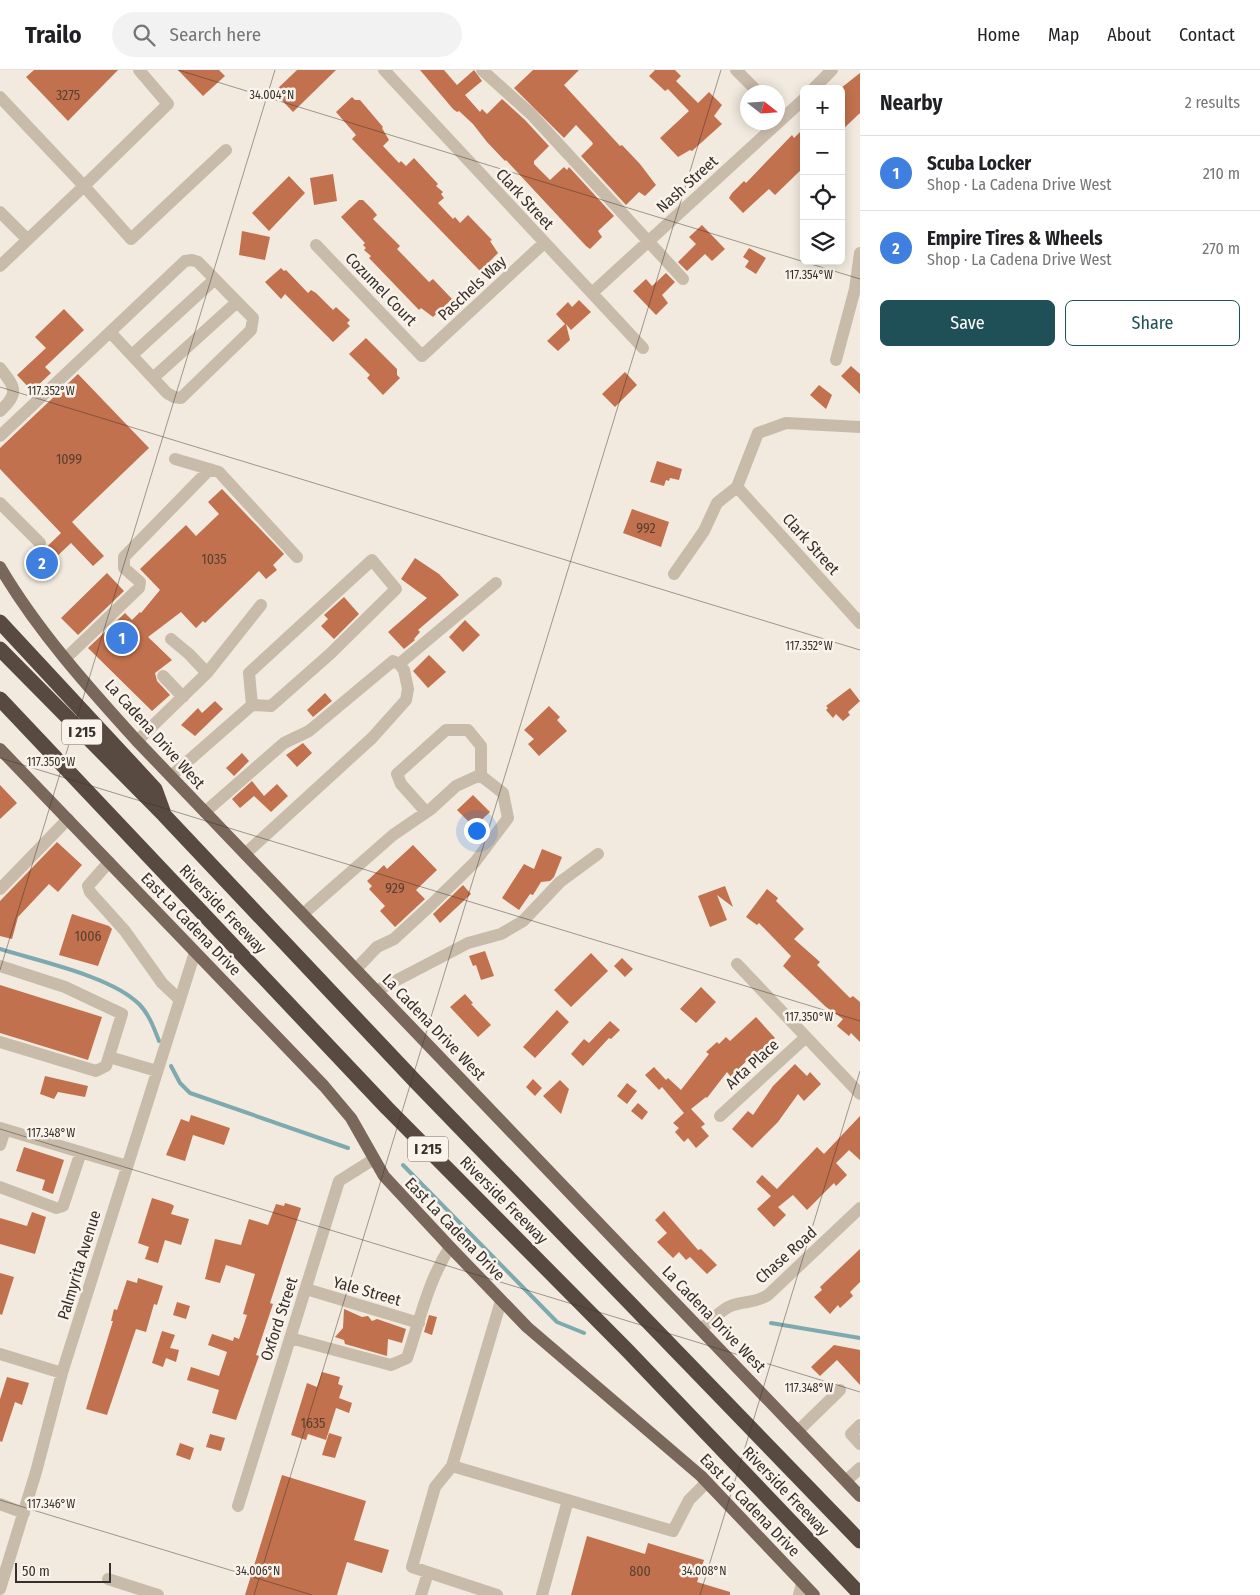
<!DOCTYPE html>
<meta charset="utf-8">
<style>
:root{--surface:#fff;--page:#f2f2f2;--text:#202124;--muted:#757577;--line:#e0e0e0;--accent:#205057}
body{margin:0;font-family:"Fira Sans Condensed",sans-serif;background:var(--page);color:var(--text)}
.controls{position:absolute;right:15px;top:15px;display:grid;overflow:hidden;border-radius:8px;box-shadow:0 2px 12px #0003}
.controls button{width:45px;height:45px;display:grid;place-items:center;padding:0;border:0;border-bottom:1px solid var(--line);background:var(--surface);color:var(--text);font:25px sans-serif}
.compass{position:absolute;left:740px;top:15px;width:45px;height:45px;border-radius:50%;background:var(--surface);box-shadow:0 2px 12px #0003;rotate:107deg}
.scale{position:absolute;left:15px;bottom:12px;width:96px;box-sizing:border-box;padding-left:5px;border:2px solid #372f29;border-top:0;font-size:14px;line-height:18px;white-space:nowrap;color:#372f29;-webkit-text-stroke:4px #f9f3eb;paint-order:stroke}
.you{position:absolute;left:476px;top:760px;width:18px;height:18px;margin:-12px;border:4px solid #fff;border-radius:50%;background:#1a73e8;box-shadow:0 0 0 8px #1a73e833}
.badge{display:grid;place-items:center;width:32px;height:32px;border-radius:50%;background:var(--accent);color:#fff;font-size:16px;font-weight:700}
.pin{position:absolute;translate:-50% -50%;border:2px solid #fff;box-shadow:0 1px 5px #0006}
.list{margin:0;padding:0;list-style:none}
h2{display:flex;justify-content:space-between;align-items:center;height:65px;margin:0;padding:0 20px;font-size:21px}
h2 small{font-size:16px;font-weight:400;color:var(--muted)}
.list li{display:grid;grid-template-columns:32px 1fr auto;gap:15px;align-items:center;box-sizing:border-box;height:75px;padding:0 20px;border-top:1px solid var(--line)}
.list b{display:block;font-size:19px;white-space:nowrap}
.list p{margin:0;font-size:16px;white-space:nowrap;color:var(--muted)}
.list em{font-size:16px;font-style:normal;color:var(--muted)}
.actions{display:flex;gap:10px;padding:15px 20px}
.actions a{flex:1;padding:11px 0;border:1px solid var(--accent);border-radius:8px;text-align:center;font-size:18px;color:var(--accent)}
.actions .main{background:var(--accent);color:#fff}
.icon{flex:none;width:28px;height:28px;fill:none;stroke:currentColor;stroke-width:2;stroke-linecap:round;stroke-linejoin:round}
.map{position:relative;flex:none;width:860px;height:1525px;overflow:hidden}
header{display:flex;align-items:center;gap:30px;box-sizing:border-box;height:70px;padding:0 25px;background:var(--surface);border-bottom:1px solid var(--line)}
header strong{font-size:24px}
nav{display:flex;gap:28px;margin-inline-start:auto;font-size:18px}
.search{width:350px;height:45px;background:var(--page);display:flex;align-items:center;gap:12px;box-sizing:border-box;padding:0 18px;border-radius:28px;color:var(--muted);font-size:19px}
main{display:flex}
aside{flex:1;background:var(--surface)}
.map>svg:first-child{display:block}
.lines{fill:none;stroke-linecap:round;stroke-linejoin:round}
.stream{stroke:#7ea9ae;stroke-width:4}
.building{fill:#c1714d}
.minor{stroke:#c9bbaa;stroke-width:12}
.major{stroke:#79675b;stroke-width:12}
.highway{stroke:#584a41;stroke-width:15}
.ticks{fill:none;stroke:#372f29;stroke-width:1;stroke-opacity:0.45}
.labels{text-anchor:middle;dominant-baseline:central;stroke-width:5;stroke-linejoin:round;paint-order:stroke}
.number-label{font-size:14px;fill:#5a4032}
.shield{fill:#f9f3eb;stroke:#716a63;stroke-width:1}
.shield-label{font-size:15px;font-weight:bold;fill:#372f29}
.street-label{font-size:16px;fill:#372f29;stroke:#f9f3eb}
.ticks-label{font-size:12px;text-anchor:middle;fill:#372f29;stroke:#f9f3eb;stroke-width:5;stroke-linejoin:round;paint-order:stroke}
</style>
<header>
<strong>Trailo</strong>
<div class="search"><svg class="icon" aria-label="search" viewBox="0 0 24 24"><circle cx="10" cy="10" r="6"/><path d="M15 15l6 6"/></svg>Search here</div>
<nav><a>Home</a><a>Map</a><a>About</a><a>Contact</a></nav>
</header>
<main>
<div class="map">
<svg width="860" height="1525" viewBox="0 0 860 1525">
<rect width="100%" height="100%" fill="#f2eade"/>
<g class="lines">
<path class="stream" d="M 0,879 C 38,891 111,906 139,934 C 149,944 154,958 159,971
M 171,996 L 180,1013 L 190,1023 L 348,1078
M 403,1095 L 557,1252 L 584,1263
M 771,1253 L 860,1268"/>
</g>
<path class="building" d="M 34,0 L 118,0 L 68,51 L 26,7 Z
M 178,0 L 219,0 L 225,6 L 203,26 Z
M 297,0 L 336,0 L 293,42 L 274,22 Z
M 420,0 L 444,0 L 457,15 L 474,0 L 482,11 L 465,25 L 480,42 L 482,39 L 487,44 L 502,29 L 525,50 L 549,76 L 534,91 L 534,94 L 550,110 L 564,97 L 567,100 L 569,97 L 614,146 L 598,161 L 602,167 L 590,179 L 586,176 L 506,90 L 505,91 L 487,72 L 473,54 L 459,41 L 457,42 L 453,39 Z
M 533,0 L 579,0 L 564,15 L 620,76 L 622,75 L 640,94 L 656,115 L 645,126 L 639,122 L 626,135 L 581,86 L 593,74 L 592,72 L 576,55 L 564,68 L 514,18 Z
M 655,0 L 675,0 L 681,6 L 676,11 L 698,33 L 709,22 L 722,35 L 714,46 L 722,54 L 692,81 L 690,80 L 678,87 L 660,68 L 689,41 L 668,19 L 665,21 L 649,6 Z
M 860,3 L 860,43 L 841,61 L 841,18 Z
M 352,27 L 355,30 L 360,30 L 383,57 L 382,58 L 389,70 L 383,76 L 399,93 L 401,91 L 406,96 L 414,88 L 438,114 L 436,116 L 443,122 L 441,124 L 444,128 L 438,133 L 453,149 L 455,147 L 460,153 L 468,145 L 492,170 L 490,171 L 498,183 L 480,201 L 352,69 L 356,65 L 336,42 Z
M 804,58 L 804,97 L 775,125 L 769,119 L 743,143 L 729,128 L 732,123 L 744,111 L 746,113 L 792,65 L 794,68 Z
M 333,104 L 337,131 L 314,135 L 310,108 Z
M 289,106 L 305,123 L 269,161 L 252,143 Z
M 359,130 L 363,130 L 372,139 L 377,145 L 373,149 L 400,176 L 397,179 L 429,212 L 433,209 L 452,229 L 433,247 L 421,238 L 419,240 L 369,188 L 371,186 L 364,180 L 366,178 L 363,175 L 365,173 L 341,147 Z
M 702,155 L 725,179 L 712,191 L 705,184 L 687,201 L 678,192 L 696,174 L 689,167 Z
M 242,161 L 270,167 L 265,190 L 239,185 Z
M 749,178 L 766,188 L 756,204 L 745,197 L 749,191 L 743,187 Z
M 281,198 L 284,201 L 286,200 L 308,223 L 311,220 L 316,223 L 333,240 L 336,237 L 350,250 L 347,253 L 350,256 L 333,272 L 285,224 L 281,229 L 265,212 Z
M 666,203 L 675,212 L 662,225 L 668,233 L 656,245 L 633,221 L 646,209 L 652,216 Z
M 579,230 L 591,242 L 571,260 L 566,254 L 570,270 L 558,281 L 547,271 L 565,254 L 556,244 L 568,232 L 572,237 Z
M 64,239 L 84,260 L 45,297 L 51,303 L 32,321 L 17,305 L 46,278 L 35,267 Z
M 366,268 L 397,299 L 397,305 L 400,308 L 383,325 L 367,308 L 370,305 L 349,284 Z
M 851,296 L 860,304 L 860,324 L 841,306 Z
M 625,302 L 637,315 L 615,337 L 602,324 Z
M 78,304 L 149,378 L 72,452 L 104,486 L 93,496 L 71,473 L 34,508 L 25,498 L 61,463 L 0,399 L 0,378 Z
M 819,315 L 832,325 L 826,339 L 810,325 Z
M 657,391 L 682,399 L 679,410 L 670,408 L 669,411 L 666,410 L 664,416 L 650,412 Z
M 222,419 L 284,484 L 273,495 L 277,500 L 266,509 L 259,501 L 205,553 L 203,551 L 196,558 L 181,542 L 148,567 L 172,590 L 155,603 L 157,611 L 170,625 L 152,641 L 88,578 L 125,543 L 132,550 L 140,542 L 141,543 L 160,520 L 140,499 L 186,455 L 196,466 L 219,444 L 208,432 Z
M 632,439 L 669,452 L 661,477 L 623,463 Z
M 415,488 L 439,504 L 459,525 L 418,560 L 420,562 L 414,569 L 415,570 L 404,579 L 388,562 L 427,528 L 401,509 Z
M 107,503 L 124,521 L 78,565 L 61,548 Z
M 344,527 L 359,544 L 334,569 L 321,556 L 328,549 L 324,545 Z
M 465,550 L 480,565 L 463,582 L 449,567 Z
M 429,585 L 446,602 L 428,618 L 413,601 Z
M 850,618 L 860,631 L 848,642 L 850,645 L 843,651 L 836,644 L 833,648 L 826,640 L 828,638 L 826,636 Z
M 325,623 L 332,631 L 313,647 L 307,640 Z
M 215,631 L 223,639 L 195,666 L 181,655 L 198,638 L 202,643 Z
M 549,636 L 560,647 L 557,650 L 567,661 L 539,686 L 528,674 L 534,669 L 524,660 Z
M 303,673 L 312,683 L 297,697 L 286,685 Z
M 242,683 L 249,691 L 234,706 L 226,698 Z
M 252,711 L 264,726 L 277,714 L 288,726 L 271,742 L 254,726 L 240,738 L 232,729 Z
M 0,715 L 17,733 L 0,749 Z
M 473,725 L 490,742 L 474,757 L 457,740 Z
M 57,772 L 82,795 L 58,822 L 49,814 L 18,847 L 12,869 L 0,866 L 0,831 Z
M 413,775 L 437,800 L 416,820 L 425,829 L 395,857 L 380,841 L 385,836 L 369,819 L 372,816 L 367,811 L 384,795 L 387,799 Z
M 542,779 L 562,787 L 554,807 L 550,811 L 541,812 L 533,825 L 530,824 L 519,840 L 502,828 L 524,794 L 534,799 Z
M 463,815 L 471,824 L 440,853 L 433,844 Z
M 725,816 L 733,837 L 717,825 L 727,850 L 710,857 L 698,826 Z
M 767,819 L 778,828 L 776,831 L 804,859 L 794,869 L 820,892 L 817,895 L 850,928 L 853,926 L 860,932 L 860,972 L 851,963 L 849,966 L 837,956 L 843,949 L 826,937 L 783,896 L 791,886 L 759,853 L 757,855 L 746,847 Z
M 72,844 L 109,856 L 112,859 L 98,896 L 59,885 Z
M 485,881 L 494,906 L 481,910 L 476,895 L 473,896 L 469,886 Z
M 591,883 L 608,901 L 571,937 L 554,920 Z
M 622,888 L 633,899 L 625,907 L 614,896 Z
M 0,915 L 102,947 L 88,990 L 0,963 Z
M 701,917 L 716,932 L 696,953 L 680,939 Z
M 465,924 L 473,933 L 471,934 L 491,955 L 478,967 L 450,937 Z
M 557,940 L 569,952 L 535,988 L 523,977 Z
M 756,947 L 775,968 L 757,984 L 755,982 L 731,1007 L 727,1002 L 707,1028 L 706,1027 L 691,1039 L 705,1054 L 701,1057 L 709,1066 L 696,1078 L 688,1068 L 684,1072 L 675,1062 L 679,1058 L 673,1053 L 684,1043 L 662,1017 L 659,1020 L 645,1005 L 654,997 L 666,1010 L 668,1008 L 681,1020 L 709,984 L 706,982 L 717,972 L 719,974 L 726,967 L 730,971 Z
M 610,951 L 620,960 L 611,969 L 609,968 L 583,996 L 571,984 L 584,969 L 589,973 Z
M 795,994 L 807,1006 L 810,1002 L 821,1014 L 804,1031 L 798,1024 L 778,1052 L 752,1078 L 732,1059 L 748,1041 L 753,1045 L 773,1016 Z
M 45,1006 L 88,1016 L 85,1027 L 58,1022 L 54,1029 L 40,1024 Z
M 533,1009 L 542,1018 L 535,1026 L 526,1017 Z
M 560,1010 L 569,1019 L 561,1044 L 543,1026 Z
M 627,1013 L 637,1021 L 627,1034 L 617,1026 Z
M 638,1033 L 648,1042 L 642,1050 L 631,1041 Z
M 191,1045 L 230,1058 L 224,1075 L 193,1065 L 185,1091 L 166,1085 L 181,1049 L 189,1052 Z
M 860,1046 L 860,1090 L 849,1080 L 836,1093 L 847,1105 L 836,1116 L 834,1113 L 807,1140 L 793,1125 L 778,1137 L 786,1145 L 774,1157 L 757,1139 L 771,1126 L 756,1112 L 762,1105 L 777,1119 L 817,1077 L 824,1084 Z
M 24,1077 L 64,1090 L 53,1124 L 42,1120 L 45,1110 L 16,1101 Z
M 152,1128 L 171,1134 L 174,1136 L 171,1144 L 189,1149 L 181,1175 L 165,1170 L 158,1193 L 145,1189 L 149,1177 L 138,1173 Z
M 285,1133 L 301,1138 L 270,1233 L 273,1234 L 256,1285 L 259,1286 L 236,1350 L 212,1343 L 219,1320 L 187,1310 L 191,1297 L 219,1306 L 227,1282 L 208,1275 L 212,1264 L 233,1271 L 234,1267 L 239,1269 L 247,1245 L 243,1244 L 255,1204 L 226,1195 L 220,1213 L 205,1209 L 215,1169 L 241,1175 L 249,1149 L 268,1155 L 276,1134 L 284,1136 Z
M 664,1141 L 698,1180 L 701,1179 L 717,1195 L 707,1204 L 690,1187 L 686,1190 L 679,1182 L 673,1188 L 657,1172 L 667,1163 L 655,1150 Z
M 32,1142 L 46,1147 L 35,1184 L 0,1174 L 0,1148 L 27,1156 Z
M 860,1179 L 860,1212 L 850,1222 L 853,1226 L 840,1238 L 838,1235 L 830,1244 L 814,1227 L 822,1220 L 820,1217 Z
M 0,1203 L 14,1207 L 2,1245 L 0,1244 Z
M 138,1208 L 163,1216 L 157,1235 L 154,1234 L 146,1262 L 136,1259 L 107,1345 L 86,1339 L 113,1251 L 111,1251 L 114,1239 L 117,1240 L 127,1210 L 137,1213 Z
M 177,1232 L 190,1236 L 186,1249 L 173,1245 Z
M 344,1239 L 362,1247 L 368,1246 L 372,1251 L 377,1249 L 406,1259 L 402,1273 L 388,1269 L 387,1286 L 345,1274 L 344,1270 L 335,1267 L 343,1258 Z
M 429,1245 L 437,1247 L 432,1265 L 424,1262 Z
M 162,1261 L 175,1265 L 170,1278 L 179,1280 L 176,1292 L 166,1288 L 163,1297 L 152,1293 Z
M 834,1275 L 860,1280 L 860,1315 L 837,1290 L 820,1306 L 811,1297 Z
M 322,1302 L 340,1307 L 338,1314 L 343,1316 L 339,1328 L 352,1333 L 349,1343 L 336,1338 L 326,1370 L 308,1364 L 306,1370 L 291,1365 L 307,1313 L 317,1317 Z
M 7,1307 L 29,1313 L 22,1335 L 15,1332 L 2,1372 L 0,1371 L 0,1329 Z
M 329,1363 L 342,1367 L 335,1388 L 322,1385 Z
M 210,1364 L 225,1368 L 221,1381 L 206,1377 Z
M 180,1373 L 194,1378 L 190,1390 L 176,1385 Z
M 282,1405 L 366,1431 L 354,1470 L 389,1480 L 382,1503 L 347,1492 L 337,1525 L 245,1525 Z
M 587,1466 L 645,1484 L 648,1473 L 704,1490 L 697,1512 L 730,1522 L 730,1525 L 571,1525 Z"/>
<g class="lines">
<path class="minor" d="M 139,0 L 168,34 L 84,116 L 131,169 L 226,80
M 384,0 L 643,278
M 482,0 L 531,44 L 683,209
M 736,0 L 758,22
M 813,19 L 832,0
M 0,27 L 84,116 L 0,196
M 0,142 L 27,169
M 316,175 L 422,286 L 544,173
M 192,190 L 198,192 L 253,248 L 251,260 L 246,265 L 181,328 L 174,327 L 167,323 L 110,262 L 185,191 Z
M 592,223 L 804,29
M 132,285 L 215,209
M 836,290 L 855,219 L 860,183
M 0,298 C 15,317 20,323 0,341
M 153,308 L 237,232
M 0,366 L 110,262
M 175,389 L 219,402 L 297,487
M 737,417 L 860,553
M 737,417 L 758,363 L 786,353 L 860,357
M 0,433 L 40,473
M 674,504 L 704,461 L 717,433 L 737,417
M 66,588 L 139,518 L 140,512 L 124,498 L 124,487 L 210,399
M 207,603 L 261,535
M 163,606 L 183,627
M 137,671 L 207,603 L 189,584 L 171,569
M 171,706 L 252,635 L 271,636 L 330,584 L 396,519 L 372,490 L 249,603 L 252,635
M 205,742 L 284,673 L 309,661 L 393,591 L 399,594 L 496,513
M 426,742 L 401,714 L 397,704 L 446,660 L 468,660 L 481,676 L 481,706
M 245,784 L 372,668 L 406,630 L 408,619 L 404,600 L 399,594
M 109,792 L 88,816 L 90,822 L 125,861 L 162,913 L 180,930
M 0,819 L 68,749
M 303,844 L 393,765 L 431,739 L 456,716 L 480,705 L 503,723 L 508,748 L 475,792 L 432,834 L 394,869 L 377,877 L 356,899
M 737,894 L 860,1024
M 0,896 L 65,917 L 122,944 L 106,996 L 96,1001 L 0,972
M 376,921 L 468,873 L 501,864 L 523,851 L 560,812 L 598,784
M 109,987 L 157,1001
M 720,1046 L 806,967
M 0,1058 L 127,1096
M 0,1075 L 5,1060
M 0,1117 L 56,1138 L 63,1136 L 81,1082
M 306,1219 L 419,1253
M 501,1231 L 452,1396 L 673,1461 L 689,1430 L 707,1412
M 701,1259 C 711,1251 721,1239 733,1235 C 746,1231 756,1233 768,1225 L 860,1138
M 290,1268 L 391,1295 L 407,1288 C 420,1250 428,1211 450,1177
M 0,1284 L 62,1303
M 860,1355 L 851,1364 L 860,1374
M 798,1361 L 840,1320
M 452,1396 L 435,1417 L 412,1497 L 497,1525
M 846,1411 L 860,1398
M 0,1434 L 24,1443
M 238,1436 L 339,1111 L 374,1089
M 108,1509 L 158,1525
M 0,1519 L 36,1402 L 62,1303 L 195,882
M 421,1525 L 428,1503
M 542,1525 L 568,1430
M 799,1525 L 802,1513"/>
<path class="major" d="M 0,497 C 37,560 88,617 137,671 L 860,1426
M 0,679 L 324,1016 L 351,1048 L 384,1106 L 450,1177 L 527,1257 L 701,1406 L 814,1525"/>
<path class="highway" d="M 0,552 L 155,719 L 163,741
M 0,579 L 164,745 L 415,1011 L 860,1471
M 0,629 L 387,1038 L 627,1280 L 860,1524"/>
</g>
<path class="ticks" d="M 178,0 L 860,209M 0,317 L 860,580M 0,688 L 860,951M 0,900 L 275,0M 0,1059 L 860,1322M 0,1430 L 312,1525M 254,1525 L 721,0M 700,1525 L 860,1001"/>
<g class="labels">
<g class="number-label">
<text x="68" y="25">3275</text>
<text x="69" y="389">1099</text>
<text x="646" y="458">992</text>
<text x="214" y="489">1035</text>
<text x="395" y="818">929</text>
<text x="88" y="866">1006</text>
<text x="313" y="1353">1635</text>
<text x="640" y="1501">800</text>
</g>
<g class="shield">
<rect x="62" y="649.5" width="40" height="25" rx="4"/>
<rect x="408" y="1066.5" width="40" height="25" rx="4"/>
</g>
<g class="shield-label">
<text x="82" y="662">I 215</text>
<text x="428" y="1079">I 215</text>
</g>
<g class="street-label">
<text transform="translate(687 114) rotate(-42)">Nash Street</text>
<text transform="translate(525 129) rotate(47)">Clark Street</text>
<text transform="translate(472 218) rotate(-43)">Paschels Way</text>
<text transform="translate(381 219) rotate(46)">Cozumel Court</text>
<text transform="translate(811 474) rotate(48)">Clark Street</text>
<text transform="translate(155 664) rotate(48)">La Cadena Drive West</text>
<text transform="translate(223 839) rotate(46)">Riverside Freeway</text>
<text transform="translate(191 854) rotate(46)">East La Cadena Drive</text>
<text transform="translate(434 957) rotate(46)">La Cadena Drive West</text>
<text transform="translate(752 994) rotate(-42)">Arta Place</text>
<text transform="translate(504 1130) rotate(45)">Riverside Freeway</text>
<text transform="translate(455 1159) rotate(46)">East La Cadena Drive</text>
<text transform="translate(786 1185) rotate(-42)">Chase Road</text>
<text transform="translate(79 1195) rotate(-73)">Palmyrita Avenue</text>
<text transform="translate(367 1221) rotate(16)">Yale Street</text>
<text transform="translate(279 1249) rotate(-72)">Oxford Street</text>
<text transform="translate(714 1249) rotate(46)">La Cadena Drive West</text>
<text transform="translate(786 1421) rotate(46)">Riverside Freeway</text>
<text transform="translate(750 1435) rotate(46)">East La Cadena Drive</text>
</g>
</g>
<g class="ticks-label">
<text x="272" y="29">34.004°N</text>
<text x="809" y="209">117.354°W</text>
<text x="51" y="325">117.352°W</text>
<text x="809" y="580">117.352°W</text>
<text x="51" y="696">117.350°W</text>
<text x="809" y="951">117.350°W</text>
<text x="51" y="1067">117.348°W</text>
<text x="809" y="1322">117.348°W</text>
<text x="51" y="1438">117.346°W</text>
<text x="258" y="1505">34.006°N</text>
<text x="704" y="1505">34.008°N</text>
</g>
</svg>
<div class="controls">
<button>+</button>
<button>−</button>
<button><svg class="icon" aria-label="locate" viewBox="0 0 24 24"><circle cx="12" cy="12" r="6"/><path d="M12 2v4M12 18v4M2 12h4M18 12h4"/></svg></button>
<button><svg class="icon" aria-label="layers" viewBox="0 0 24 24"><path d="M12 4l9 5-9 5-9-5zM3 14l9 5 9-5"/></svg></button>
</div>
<svg class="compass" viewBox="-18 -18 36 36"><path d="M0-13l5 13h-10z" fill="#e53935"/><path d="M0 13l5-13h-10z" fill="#757577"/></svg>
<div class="scale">50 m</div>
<div class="you"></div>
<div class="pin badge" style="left:122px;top:568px;background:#3f7fe0">1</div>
<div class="pin badge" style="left:42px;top:493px;background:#3f7fe0">2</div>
</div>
<aside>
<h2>Nearby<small>2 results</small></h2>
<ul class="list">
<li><span class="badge" style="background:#3f7fe0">1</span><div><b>Scuba Locker</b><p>Shop · La Cadena Drive West</p></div><em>210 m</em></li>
<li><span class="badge" style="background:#3f7fe0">2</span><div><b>Empire Tires &amp; Wheels</b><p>Shop · La Cadena Drive West</p></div><em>270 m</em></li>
</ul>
<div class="actions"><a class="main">Save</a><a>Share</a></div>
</aside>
</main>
